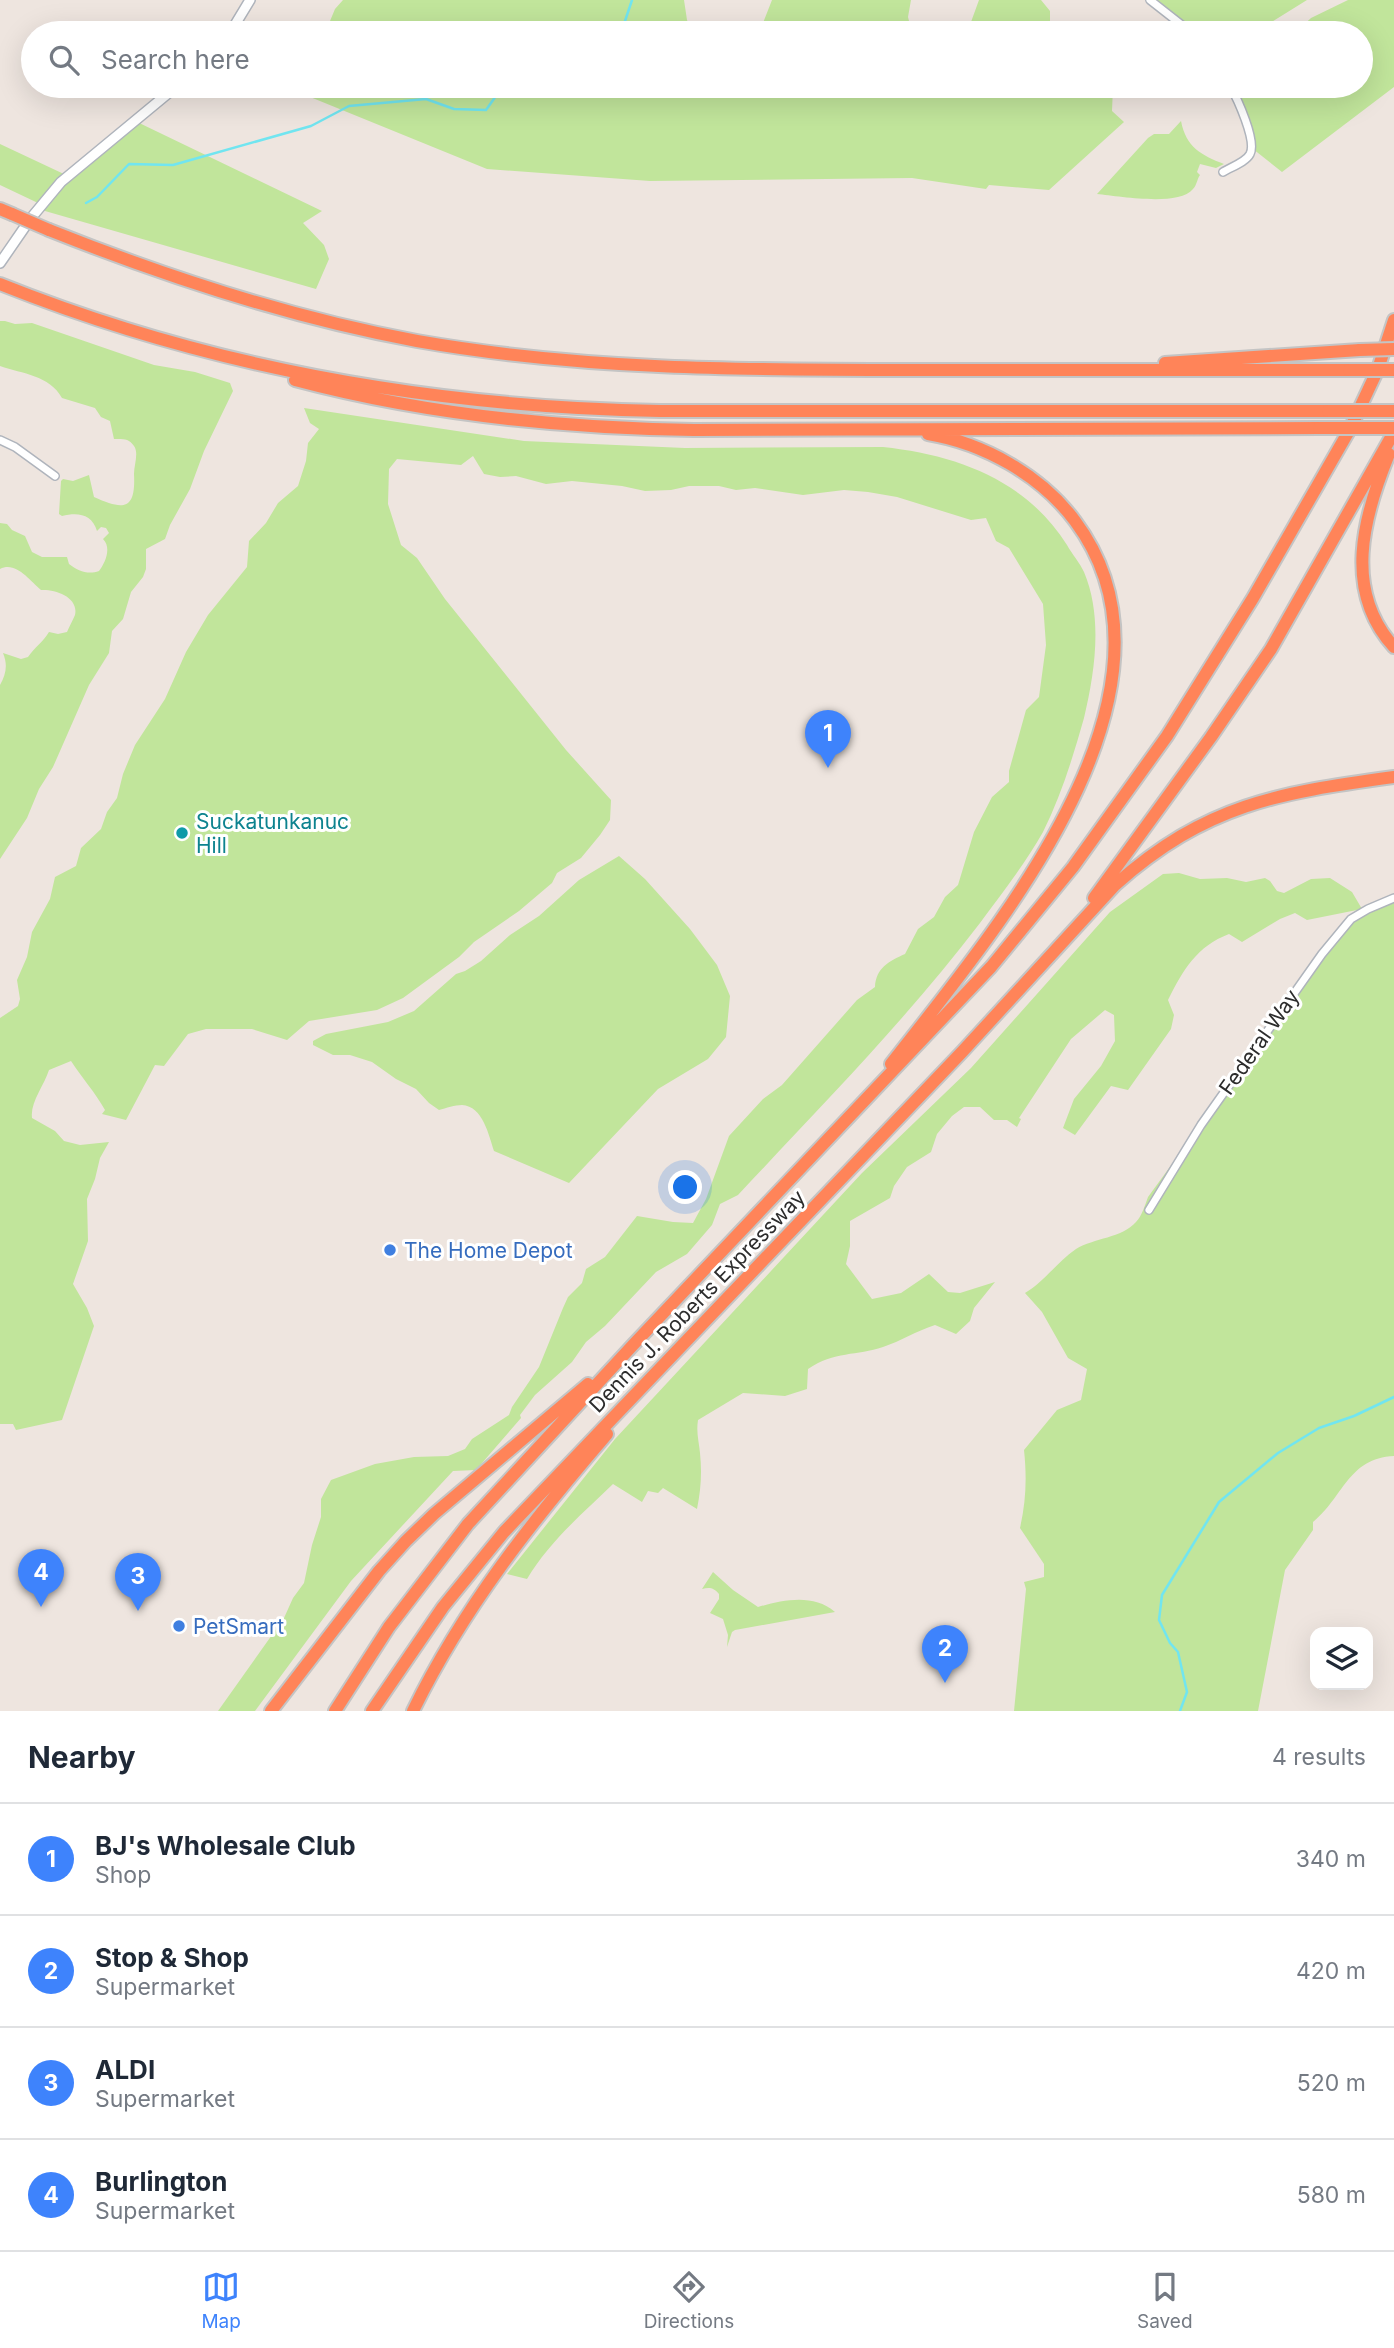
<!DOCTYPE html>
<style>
:root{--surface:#fff;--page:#f2f2f3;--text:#1f2937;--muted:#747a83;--line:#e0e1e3;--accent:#3e83fc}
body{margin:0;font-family:Inter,sans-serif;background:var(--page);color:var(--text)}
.controls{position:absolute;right:21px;bottom:21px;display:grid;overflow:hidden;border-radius:14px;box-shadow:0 7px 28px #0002}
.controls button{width:63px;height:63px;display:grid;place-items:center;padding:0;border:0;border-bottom:2px solid var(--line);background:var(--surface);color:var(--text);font:35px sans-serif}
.you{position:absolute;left:686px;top:1188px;width:24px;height:24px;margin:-18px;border:5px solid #fff;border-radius:50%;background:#1a73e8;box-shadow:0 0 0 10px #1a73e833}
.badge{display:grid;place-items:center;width:46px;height:46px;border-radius:50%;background:var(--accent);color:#fff;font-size:23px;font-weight:700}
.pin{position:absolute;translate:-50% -58px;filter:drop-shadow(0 2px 4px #0008)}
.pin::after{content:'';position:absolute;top:37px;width:24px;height:21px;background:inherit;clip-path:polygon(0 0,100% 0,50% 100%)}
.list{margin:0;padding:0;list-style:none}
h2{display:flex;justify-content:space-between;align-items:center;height:91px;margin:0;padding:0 28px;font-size:30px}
h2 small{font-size:23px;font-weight:400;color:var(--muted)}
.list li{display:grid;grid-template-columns:46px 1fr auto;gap:21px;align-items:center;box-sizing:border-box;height:112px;padding:0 28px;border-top:2px solid var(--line)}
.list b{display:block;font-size:26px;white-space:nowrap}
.list p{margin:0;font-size:23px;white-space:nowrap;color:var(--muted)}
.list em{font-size:23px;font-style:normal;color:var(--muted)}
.icon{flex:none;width:38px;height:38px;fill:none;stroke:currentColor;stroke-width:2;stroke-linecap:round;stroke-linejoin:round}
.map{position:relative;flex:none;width:1394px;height:1711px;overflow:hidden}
.search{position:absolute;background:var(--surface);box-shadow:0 7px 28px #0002;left:21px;right:21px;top:21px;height:77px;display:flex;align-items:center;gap:18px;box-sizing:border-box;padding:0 24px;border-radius:38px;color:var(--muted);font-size:26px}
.sheet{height:539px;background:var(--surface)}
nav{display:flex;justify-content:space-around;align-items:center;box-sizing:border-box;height:98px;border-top:2px solid var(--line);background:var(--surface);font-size:19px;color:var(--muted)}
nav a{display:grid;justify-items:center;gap:4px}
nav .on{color:var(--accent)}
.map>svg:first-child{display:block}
.green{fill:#c1e59b}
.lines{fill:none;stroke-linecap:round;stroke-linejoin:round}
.stream{stroke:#71e5f0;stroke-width:2.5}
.minor-casing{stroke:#afb4bc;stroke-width:10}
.tertiary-casing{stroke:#afb4bc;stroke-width:12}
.motorway-casing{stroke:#c4c4c4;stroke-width:16}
.minor{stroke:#fff;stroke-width:7}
.tertiary{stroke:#fff;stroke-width:9}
.motorway{stroke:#ff8459;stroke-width:12}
.motorway-bridge-casing{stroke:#c4c4c4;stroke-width:16;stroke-linecap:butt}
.motorway-bridge{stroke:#ff8459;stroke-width:12}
.culture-dot{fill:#0f9aa8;stroke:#fff;stroke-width:2.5}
.shop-dot{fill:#3f7fe0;stroke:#fff;stroke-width:2.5}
.labels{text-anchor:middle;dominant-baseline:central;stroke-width:6;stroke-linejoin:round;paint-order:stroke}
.culture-label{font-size:21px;fill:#0d838f;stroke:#fff;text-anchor:start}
.street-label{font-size:21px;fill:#2c2c2c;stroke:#fff}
.shop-label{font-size:21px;fill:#366cbe;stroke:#fff;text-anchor:start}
</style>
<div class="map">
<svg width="1394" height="1711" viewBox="0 0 1394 1711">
<rect width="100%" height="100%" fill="#eee5df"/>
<path class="green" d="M 343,0 L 684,0 L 687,20 L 693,33 L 325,33 L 335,9 Z
M 772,0 L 911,0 L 908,17 L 912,33 L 759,33 Z
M 979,0 L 1041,0 L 1050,11 L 1050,24 L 1061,33 L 967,33 Z
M 1149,0 L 1307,0 L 1254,33 L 1191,33 Z
M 1348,0 L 1394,0 L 1394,87 L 1282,172 L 1253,149 L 1237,93 L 1244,86 L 1361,86 L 1361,33 L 1295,33 L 1311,18 Z
M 289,86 L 1076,86 C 1088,92 1101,95 1113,87 L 1112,111 L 1124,122 L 1049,190 L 989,185 L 986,189 L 912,178 L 650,181 L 487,169 L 288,88 Z
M 133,120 L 322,211 L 303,223 L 324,245 L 329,259 L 316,289 L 45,211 L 39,208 L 38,203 L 0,185 L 0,144 L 66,175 Z
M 1181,121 C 1186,147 1201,155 1224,164 L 1216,168 L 1200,164 L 1197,172 L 1200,175 C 1197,179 1197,185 1193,189 C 1178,207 1119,196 1097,194 L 1148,138 L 1154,134 L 1169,134 Z
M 0,321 L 5,321 L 15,324 L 32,323 L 154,365 L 195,372 L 230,383 L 233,391 L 204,451 L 190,489 L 170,525 L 165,539 L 146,549 L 146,569 L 143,577 L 131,592 L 123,619 L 112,631 L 109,653 L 89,685 L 53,767 L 39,789 L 27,818 L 0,859 L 0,685 C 6,674 8,665 3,653 L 21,659 L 28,657 C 35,647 43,642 49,632 L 58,634 L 67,632 C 69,627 73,620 75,615 C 79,597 55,589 41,590 C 29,580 16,561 0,569 L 0,523 L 7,524 L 12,530 L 25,536 L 32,552 L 42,557 L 67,557 L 69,564 C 78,571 88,575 99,571 C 105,563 112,548 103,539 L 109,533 L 106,528 L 101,527 L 97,531 C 92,514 78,512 62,516 L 59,514 L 61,481 L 63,479 L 73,481 L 89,475 L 94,497 C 123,510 136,511 134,474 C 134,465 139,453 134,446 C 129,438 122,439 114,439 L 110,421 L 101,417 L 95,408 L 62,398 C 49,375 23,374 0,366 Z
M 304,408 L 524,441 L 685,448 L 883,447 C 957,455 1026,480 1067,545 C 1072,554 1080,563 1084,572 C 1103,617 1095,672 1084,718 C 1073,757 1061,796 1043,832 C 1025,864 1002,893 980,923 C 906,1020 821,1106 738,1195 L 720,1204 L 712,1225 L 687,1254 L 656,1272 L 605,1326 L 586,1342 L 572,1362 L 535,1395 L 520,1415 L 521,1418 L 476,1470 L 453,1471 L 351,1581 L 255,1711 L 218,1711 L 284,1618 L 293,1598 L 304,1583 L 312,1545 L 321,1517 L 321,1499 L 331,1480 L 375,1464 L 414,1457 L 448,1456 L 465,1449 L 472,1439 L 509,1415 L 512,1407 L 539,1367 L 563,1308 L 568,1297 L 582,1283 L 586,1269 L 605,1257 L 637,1216 L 673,1222 L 693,1223 L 706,1199 L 729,1136 L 763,1099 L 782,1085 L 857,1000 L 875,987 C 876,968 889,961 905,954 L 918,929 L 934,917 L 945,897 L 958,885 L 974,832 L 992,797 L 1009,782 L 1009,771 L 1026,710 L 1039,697 L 1046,645 L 1043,604 L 1009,548 L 996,541 L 986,518 L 971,520 L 897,497 L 868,492 L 844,490 L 803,495 L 755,488 L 736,490 L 719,486 L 689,486 L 671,490 L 645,491 L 622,486 L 572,481 L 546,484 L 516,476 L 500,477 L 484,474 L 473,456 L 461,465 L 397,459 L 389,469 L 388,504 L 401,545 L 417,558 L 445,599 L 566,750 L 611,800 L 610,820 L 600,835 L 581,858 L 557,873 L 552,883 L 519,911 L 474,942 L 459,957 L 403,998 L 377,1010 L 309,1021 L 287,1040 L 252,1029 L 206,1029 L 188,1034 L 164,1066 L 155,1065 L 126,1120 L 102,1114 L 105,1110 C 95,1092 82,1078 71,1061 L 49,1070 C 44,1086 30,1102 32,1118 L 55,1131 L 64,1141 L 80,1145 L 109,1142 L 100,1158 L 95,1179 L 87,1199 L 88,1241 L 73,1284 L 87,1308 L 94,1326 L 62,1420 L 16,1430 L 13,1424 L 0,1424 L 0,1018 L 18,1006 L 20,999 L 17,980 L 27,957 L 32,932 L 50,899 L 55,877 L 76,866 L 81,848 L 101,829 L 107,812 L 117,798 L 123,774 L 135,745 L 165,699 L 186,652 L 208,615 L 247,567 L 249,541 L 266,523 L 278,503 L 298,486 L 306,461 L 308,443 L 319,429 L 310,423 Z
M 619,856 L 645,879 L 690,929 L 717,965 L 730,996 L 726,1037 L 708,1059 L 658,1089 L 569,1183 L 494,1151 C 489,1136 483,1106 462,1105 C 455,1105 446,1108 439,1110 L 429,1103 L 416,1089 L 396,1079 L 372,1062 L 350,1055 L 333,1055 L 313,1045 L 313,1041 L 326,1034 L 388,1022 L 414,1011 L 456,974 L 465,971 L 481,961 L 510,935 L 539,916 L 579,880 Z
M 1179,873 L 1200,879 L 1227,878 L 1246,882 L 1265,878 L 1270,881 L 1277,891 L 1284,893 L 1311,879 L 1330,878 L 1352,892 L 1362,909 L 1307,920 L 1295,913 L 1280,919 L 1242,942 L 1229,934 C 1197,946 1183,970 1168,1000 L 1174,1015 L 1171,1029 L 1128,1090 L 1111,1086 L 1075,1135 L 1063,1128 L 1074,1099 L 1101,1066 L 1115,1041 L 1114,1015 L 1105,1010 L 1071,1039 L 1019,1118 L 1021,1119 L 1017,1127 L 1007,1120 L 994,1120 L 980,1107 L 964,1107 L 952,1116 L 937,1134 L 931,1152 L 907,1167 L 894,1186 L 890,1198 L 850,1221 L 850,1246 L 846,1264 L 872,1299 L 901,1293 L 929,1274 L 948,1292 L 960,1293 L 995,1282 L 974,1308 L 970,1321 L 956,1334 L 935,1325 C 916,1331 901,1341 883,1347 C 857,1356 834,1351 808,1369 L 807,1389 L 785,1396 L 743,1393 L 698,1420 C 696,1433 699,1441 700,1453 C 702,1472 701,1490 697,1509 L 663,1488 L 658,1493 L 648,1491 L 642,1502 L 613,1484 C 582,1514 549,1542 527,1579 L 507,1574 L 615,1439 L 862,1173 L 971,1068 L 1110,912 L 1163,874 Z
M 1394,899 L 1394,1456 C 1348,1458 1343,1498 1313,1522 L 1313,1530 L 1285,1570 L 1258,1711 L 1014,1711 L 1026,1589 L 1024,1582 L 1044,1577 L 1044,1564 L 1020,1528 C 1026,1501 1027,1478 1024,1450 L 1057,1410 L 1081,1400 L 1087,1369 L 1068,1358 L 1042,1312 L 1025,1293 C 1045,1281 1057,1262 1076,1249 C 1094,1238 1122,1238 1136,1222 C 1142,1216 1145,1205 1148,1197 L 1338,936 L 1363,911 Z
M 713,1572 L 733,1590 L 758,1607 C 783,1600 813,1593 835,1612 L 735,1630 L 732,1632 L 727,1647 L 728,1635 L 723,1619 L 710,1613 L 719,1599 L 719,1594 C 714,1588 710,1587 702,1589 Z"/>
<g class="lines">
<path class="stream" d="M 621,33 L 632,0
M 86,203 L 97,197 L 129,164 L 173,165 L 311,126 L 349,106 L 426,99 L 454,109 L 486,110 L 503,86
M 1180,1711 L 1187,1692 L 1178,1652 L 1170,1643 L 1159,1620 L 1162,1595 L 1219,1502 L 1278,1453 L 1319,1428 L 1354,1416 L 1394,1397"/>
<defs>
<path id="minor" d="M 1150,0 L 1192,33
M 1223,172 C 1231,167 1246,162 1250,154 C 1257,141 1237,98 1230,86
M 0,440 L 15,447 L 55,476
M 1149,1210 L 1201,1125 L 1322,954 L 1351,919 L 1368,909 L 1394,898"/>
<path id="tertiary" d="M 230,33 L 250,0
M 0,263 L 31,218 L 61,182 L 177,86"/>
<path id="motorway" d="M 0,209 L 12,214
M 49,230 C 167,277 291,318 417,341 C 582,370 745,370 912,370 C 1058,370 1204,370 1349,370
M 0,284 C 210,368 434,407 660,411 L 1328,411
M 1165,363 L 1360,350
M 295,380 C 426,415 559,428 694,430 L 1319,428
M 1389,454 C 1363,517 1343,591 1394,647
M 1094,898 L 1211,737 L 1271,649 L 1394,432
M 891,1064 C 993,933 1202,691 1075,521 C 1041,475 983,443 928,434
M 271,1711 L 379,1571 L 406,1541 L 434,1514 L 588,1384
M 335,1711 L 389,1627 L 468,1524 L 633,1345 L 991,967 L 1073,867 L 1167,736 L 1253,598 L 1350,429 L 1378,369 L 1394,320
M 372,1711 L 443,1607 L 504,1532 L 962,1052 L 1115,885 C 1206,804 1278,793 1394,777
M 413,1711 C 463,1608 533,1520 607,1434"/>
</defs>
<use href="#minor" class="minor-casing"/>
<use href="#tertiary" class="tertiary-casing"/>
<use href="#motorway" class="motorway-casing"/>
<use href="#minor" class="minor"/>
<use href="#tertiary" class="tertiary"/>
<use href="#motorway" class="motorway"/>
<defs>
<path id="motorway-bridge" d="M 12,214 L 49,230
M 1360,350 L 1394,349
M 1349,370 L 1394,370
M 1328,411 L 1394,411
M 1319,428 L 1394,428"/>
</defs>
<use href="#motorway-bridge" class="motorway-bridge-casing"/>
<use href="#motorway-bridge" class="motorway-bridge"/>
</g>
<circle class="culture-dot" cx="182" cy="833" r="7"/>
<g class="shop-dot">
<circle cx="390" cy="1250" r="7"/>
<circle cx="179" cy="1626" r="7"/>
</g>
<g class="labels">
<g class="culture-label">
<text x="196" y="821">Suckatunkanuc<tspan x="196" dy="24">Hill</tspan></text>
</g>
<g class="street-label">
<text transform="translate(1259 1042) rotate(-55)">Federal Way</text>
<text transform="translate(697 1301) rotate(-46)">Dennis J. Roberts Expressway</text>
</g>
<g class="shop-label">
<text x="404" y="1250">The Home Depot</text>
<text x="193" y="1626">PetSmart</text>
</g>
</g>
</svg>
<div class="controls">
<button><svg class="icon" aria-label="layers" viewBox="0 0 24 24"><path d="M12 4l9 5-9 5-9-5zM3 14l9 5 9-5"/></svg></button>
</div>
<div class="you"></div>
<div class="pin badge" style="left:828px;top:768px">1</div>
<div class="pin badge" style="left:945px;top:1683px">2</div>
<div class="pin badge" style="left:138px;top:1611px">3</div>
<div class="pin badge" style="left:41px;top:1607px">4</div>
<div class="search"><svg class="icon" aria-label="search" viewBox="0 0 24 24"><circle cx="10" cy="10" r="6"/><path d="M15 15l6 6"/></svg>Search here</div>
</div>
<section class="sheet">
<h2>Nearby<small>4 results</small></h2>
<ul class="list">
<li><span class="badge">1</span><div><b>BJ's Wholesale Club</b><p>Shop</p></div><em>340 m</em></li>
<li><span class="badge">2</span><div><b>Stop &amp; Shop</b><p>Supermarket</p></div><em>420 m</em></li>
<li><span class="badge">3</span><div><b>ALDI</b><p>Supermarket</p></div><em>520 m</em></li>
<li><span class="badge">4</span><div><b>Burlington</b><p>Supermarket</p></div><em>580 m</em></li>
</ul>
</section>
<nav>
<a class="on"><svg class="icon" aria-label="map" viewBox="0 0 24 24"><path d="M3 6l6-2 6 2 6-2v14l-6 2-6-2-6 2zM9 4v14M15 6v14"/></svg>Map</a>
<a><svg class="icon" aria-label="directions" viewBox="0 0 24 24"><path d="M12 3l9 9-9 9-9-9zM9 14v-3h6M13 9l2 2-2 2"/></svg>Directions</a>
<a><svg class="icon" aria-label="saved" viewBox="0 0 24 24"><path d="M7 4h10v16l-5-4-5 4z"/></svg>Saved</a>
</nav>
